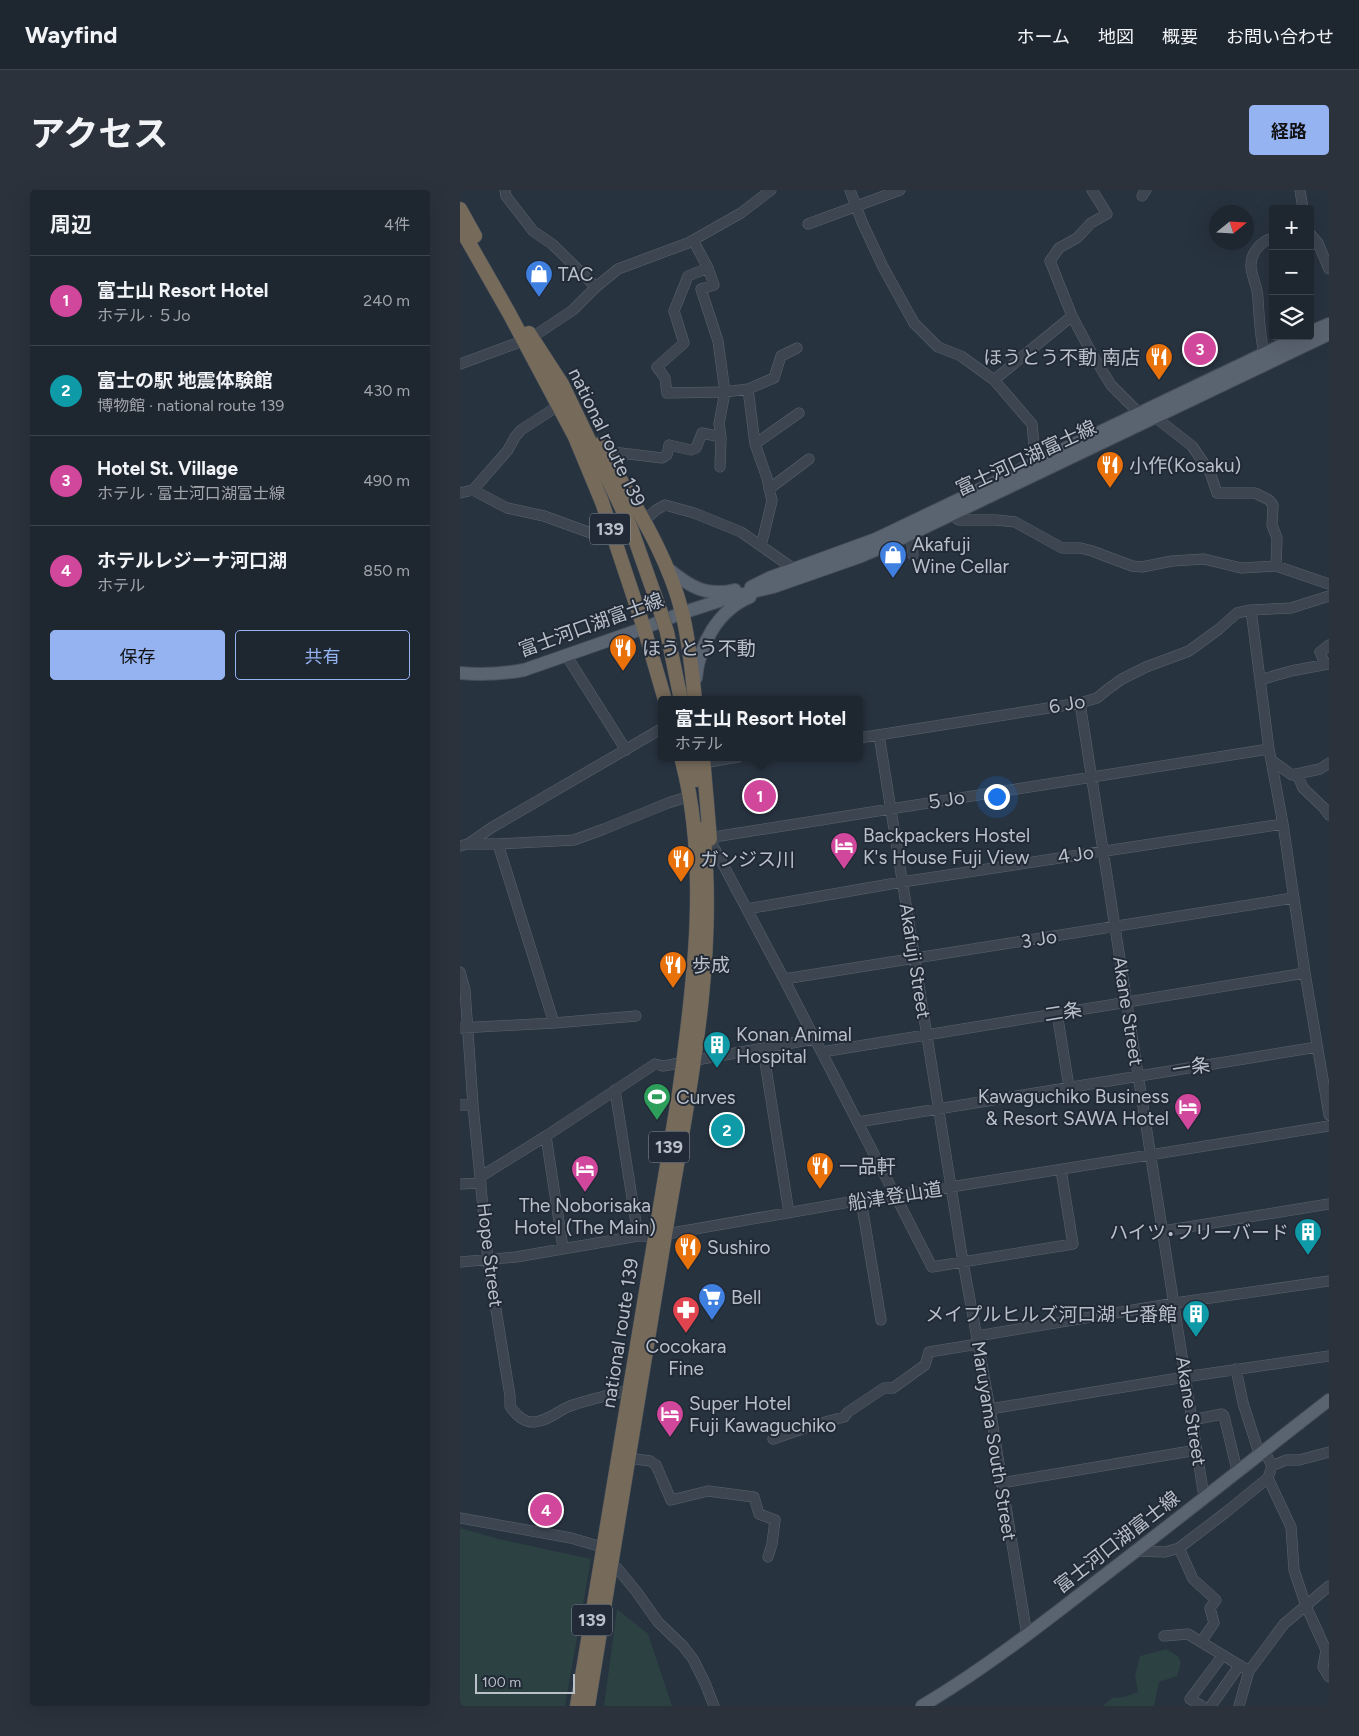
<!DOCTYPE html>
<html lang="ja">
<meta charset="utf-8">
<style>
:root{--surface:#1e2630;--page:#2b323c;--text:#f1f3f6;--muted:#a1a5ab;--line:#3c434c;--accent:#95b2f1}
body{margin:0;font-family:Figtree,"Noto Sans JP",sans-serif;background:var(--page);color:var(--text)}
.controls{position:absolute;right:15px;top:15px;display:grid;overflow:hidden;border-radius:5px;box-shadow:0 5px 20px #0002}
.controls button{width:45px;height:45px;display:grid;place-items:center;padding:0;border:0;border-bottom:1px solid var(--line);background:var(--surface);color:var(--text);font:25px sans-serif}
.compass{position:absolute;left:749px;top:15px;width:45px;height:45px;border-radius:50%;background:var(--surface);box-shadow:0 5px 20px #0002;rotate:72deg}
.scale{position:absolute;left:15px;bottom:12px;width:100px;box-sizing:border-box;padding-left:5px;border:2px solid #b9c0ca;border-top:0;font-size:14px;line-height:18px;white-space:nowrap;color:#b9c0ca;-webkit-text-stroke:4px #212a36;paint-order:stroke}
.you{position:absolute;left:536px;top:606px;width:18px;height:18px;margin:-12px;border:4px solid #fff;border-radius:50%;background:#1a73e8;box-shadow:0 0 0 8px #1a73e833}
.badge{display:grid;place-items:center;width:32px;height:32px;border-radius:50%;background:var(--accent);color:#fff;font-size:16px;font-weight:700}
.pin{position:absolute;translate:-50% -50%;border:2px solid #fff;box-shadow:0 1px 5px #0006}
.popup{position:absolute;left:198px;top:506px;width:205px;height:65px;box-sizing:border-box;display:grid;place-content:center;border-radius:5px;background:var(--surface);filter:drop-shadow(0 1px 4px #0005);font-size:16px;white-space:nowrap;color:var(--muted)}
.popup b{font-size:19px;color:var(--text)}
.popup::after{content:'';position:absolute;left:50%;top:100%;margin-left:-10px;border:10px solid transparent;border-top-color:var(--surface)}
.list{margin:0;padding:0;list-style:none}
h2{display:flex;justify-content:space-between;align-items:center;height:65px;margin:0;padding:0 20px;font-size:21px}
h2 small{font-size:16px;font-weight:400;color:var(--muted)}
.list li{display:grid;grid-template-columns:32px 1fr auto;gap:15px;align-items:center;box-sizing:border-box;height:90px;padding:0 20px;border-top:1px solid var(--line)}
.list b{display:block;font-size:19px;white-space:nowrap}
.list p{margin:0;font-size:16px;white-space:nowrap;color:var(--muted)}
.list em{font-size:16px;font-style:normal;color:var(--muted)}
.actions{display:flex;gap:10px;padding:15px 20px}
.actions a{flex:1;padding:11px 0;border:1px solid var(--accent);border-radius:5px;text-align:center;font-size:18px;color:var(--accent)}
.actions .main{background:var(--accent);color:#111}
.icon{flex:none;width:28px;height:28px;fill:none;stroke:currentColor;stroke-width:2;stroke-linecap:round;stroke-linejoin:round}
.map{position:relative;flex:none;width:869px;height:1516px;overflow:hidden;border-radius:5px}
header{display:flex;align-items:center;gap:30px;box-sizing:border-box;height:70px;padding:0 25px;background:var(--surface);border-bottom:1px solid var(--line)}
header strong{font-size:24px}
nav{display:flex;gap:28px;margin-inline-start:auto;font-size:18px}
.intro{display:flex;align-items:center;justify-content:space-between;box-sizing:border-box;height:120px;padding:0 30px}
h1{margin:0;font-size:35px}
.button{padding:12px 22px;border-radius:5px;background:var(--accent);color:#111;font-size:18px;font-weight:700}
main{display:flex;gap:30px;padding:0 30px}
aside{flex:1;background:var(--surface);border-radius:5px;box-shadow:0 5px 20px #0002}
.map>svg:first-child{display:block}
.green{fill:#2b4142}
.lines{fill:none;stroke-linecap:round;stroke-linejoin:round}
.minor-casing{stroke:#5a636e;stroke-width:11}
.major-casing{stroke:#464e5a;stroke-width:14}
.highway-casing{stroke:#47505b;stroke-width:15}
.minor{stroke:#3c4550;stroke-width:10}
.major{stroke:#5a6470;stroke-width:12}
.highway{stroke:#766a5a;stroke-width:14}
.highway-bridge-casing{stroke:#47505b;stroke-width:15;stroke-linecap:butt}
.highway-bridge{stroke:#766a5a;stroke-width:14}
.labels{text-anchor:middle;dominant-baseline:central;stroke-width:4;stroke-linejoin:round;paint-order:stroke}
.shield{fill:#212a36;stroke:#8b939e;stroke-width:1}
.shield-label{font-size:18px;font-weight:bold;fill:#b9c0ca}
.poi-label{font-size:19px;fill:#b9c0ca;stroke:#212a36;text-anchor:start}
.street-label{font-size:19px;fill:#b9c0ca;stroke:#212a36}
</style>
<header>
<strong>Wayfind</strong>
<nav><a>ホーム</a><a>地図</a><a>概要</a><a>お問い合わせ</a></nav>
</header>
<div class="intro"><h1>アクセス</h1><a class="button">経路</a></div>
<main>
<aside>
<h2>周辺<small>4件</small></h2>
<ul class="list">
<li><span class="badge" style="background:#d1479c">1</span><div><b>富士山 Resort Hotel</b><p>ホテル · ５Jo</p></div><em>240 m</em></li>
<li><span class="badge" style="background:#0f9aa8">2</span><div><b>富士の駅 地震体験館</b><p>博物館 · national route 139</p></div><em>430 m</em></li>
<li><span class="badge" style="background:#d1479c">3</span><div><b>Hotel St. Village</b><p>ホテル · 富士河口湖富士線</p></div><em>490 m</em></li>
<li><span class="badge" style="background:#d1479c">4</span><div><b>ホテルレジーナ河口湖</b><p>ホテル</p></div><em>850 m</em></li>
</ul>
<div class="actions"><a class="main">保存</a><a>共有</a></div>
</aside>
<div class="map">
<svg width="869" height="1516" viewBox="0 0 869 1516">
<rect width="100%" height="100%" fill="#283340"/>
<path class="green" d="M 0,1338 L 39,1349 L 131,1369 L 105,1516 L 0,1516 Z
M 157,1419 L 188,1444 L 212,1516 L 144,1516 Z
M 706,1459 L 718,1466 L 721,1473 L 717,1486 L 699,1492 L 694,1516 L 643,1516 L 652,1508 L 664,1507 L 678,1502 L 675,1485 L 680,1466 Z"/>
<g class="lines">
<defs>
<path id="minor" d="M 45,0 L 46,6 L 73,41 L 92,54 L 136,97
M 390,0 L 402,32 L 423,77 L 454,133 L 478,157 L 501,166 L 534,190 L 572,234 L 575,266 L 579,273
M 632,0 L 647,24 L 631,33 L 617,48 L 599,58 L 590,71 L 612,126 L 632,164 L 651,195 L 675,219 L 695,227 L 732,256 L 750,282 L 757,303 L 795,303 L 809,310 L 813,315 L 812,335 L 817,348 L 816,376 L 869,394
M 840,0 L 843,19
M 682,6 L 686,0
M 348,34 L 440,0
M 850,44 L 858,53 L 869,79
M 233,50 L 248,78 L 228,86 L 214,121 L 224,153 L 197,177 L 205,188 L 207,203 L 265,202 L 288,199 L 295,254 L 307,288 L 312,311 L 301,356 L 334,379 L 336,385
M 248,78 L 254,95 L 241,99 L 258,151 L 265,202 L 259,234 L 261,247 L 260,277
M 804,164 C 800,145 799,128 798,109 C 798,98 792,88 791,77 C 790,64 800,51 813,48
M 0,174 L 71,148 L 113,120 L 136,97 L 158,79 L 228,53 L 281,23 L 311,0
M 534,190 L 612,126
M 288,199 L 314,188 L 321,166 L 337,158
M 295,254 L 339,223
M 144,261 L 202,268 L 207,265 L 209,255 L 231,260 L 236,258 L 242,243 L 261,247
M 309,299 L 349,269
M 13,300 L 48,260 L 55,247 L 61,240 L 98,216
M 0,303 L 13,300 L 47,318 L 84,326 L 128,342 L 151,341
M 491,318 L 495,327 L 499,330 L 536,330 L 555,332 L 602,358 L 621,358 L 632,361 L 672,376 L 682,377 L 712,371 L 744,369 L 781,378 L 816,376
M 184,331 L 196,320 L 205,315 L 234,323 L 281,342 L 301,356
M 450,337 L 453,365
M 791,420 L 809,559 L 823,634 L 845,783 L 869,925
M 106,465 L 166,560
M 865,474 L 860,462 L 869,455
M 800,490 L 831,481 L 869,474
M 620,513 L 744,1307
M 419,545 L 503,1072 L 530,1219 L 567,1445
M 399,548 L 620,513 L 637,508 L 648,499 L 662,489 L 686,477 L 729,461 L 759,439 L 777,423 L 791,420 L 831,418 L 869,406
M 811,570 L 832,585 L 860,579 L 869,573
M 243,573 L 278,567
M 837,584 L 843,598 L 864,618 L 869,625
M 8,654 L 31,638 L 201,539
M 38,654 L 94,833
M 0,656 L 8,654 L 38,654 L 114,650 L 144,639 L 208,613 L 230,606
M 287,719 L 442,692 L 823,634
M 0,782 L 5,800 L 13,915 L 28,1070 L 50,1206 L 50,1216 C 55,1224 64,1233 74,1232 C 88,1231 98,1221 110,1216 C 129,1209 150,1205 170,1200
M 324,789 L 833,708
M 597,823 L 609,897
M 0,838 L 94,833 L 176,826
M 303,859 L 329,1023
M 362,862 L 845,783
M 155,900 L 178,1046
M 0,915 L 13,915
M 398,932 L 857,857
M 86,946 L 103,1058
M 601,980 L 613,1054 L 472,1077 L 324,789 L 250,650 L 260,646 L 809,559
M 20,987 L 86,946 L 195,874 L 203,876 L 354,849
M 0,994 L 21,993
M 401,1010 L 421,1130
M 703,1041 L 869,1014
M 0,1072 L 56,1067 L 178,1046 L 195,1046 L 401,1010 L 491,997 L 869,936
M 517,1146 L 715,1113 L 869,1091
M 776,1179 L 783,1213 L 799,1263
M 530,1219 L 725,1187 L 869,1166
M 732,1230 L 762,1224 L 764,1226 L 777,1280
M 313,1249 L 354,1235 L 384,1227 L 388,1222 L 424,1198 L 433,1198 L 465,1175 L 469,1162 L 518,1154
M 169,1268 L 190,1271 L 196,1275 L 211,1310 L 248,1301 L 294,1307 L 299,1324 L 315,1330 L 312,1354 L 308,1367
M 812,1276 L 826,1270 L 839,1270 L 869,1262
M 808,1288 L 831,1337 L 834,1380 L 846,1416 L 866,1460 L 863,1477 L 869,1487
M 541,1293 L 737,1260
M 0,1328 L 111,1348 L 135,1355
M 676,1361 L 705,1362 L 719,1358 L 765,1323 L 808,1288 L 812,1276 L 804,1260
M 157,1378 L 176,1401 L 198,1432 L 223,1456 L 233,1469 L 245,1493 L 254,1516
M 704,1446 L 728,1444 L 741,1452 L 754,1433 L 750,1418 L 756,1410 L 733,1389 L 719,1358
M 741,1452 L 789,1481
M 742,1516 L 730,1509 L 763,1465
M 751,1516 L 779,1476
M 779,1516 L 789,1481 L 824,1434 L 869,1396"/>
<path id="major" d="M 850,142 L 869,134
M 207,378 C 229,396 245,407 275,400
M 291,397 L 309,388 L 416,349 L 841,146
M 0,483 C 22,485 42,484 64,480 L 184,438 L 222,423 L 271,407 L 313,397 L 399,367 L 434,352 L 869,144
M 236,488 C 239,455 258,420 290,407
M 462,1516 C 526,1478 583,1433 641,1388 C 718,1329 793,1269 869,1210"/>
<path id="highway" d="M 0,19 L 15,46
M 0,37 L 49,123 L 115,247 L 142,312 L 184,438 L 205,510
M 69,143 L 102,194 L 156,306 L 171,338 L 200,420
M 140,254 C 170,308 207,362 222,422 C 229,449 232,482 235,510
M 207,442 L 221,510
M 232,567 L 236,590
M 243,567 L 250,649
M 117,1516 L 219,903 C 234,796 250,673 221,567
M 128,1516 C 155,1359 180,1202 205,1045 C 227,911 258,775 243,639"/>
</defs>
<use href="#minor" class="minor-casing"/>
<use href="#major" class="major-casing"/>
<use href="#highway" class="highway-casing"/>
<use href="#minor" class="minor"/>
<use href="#major" class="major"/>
<use href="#highway" class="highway"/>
<defs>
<path id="highway-bridge" d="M 200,420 L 207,442"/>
</defs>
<use href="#highway-bridge" class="highway-bridge-casing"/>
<use href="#highway-bridge" class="highway-bridge"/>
</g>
<defs>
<symbol id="shop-pin" viewBox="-11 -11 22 30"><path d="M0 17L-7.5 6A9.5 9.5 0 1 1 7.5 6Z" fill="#3f7fe0" stroke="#212a36"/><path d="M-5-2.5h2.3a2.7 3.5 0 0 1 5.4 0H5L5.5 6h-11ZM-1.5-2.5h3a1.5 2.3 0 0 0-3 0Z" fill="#fff"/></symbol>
<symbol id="restaurant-pin" viewBox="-11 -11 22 30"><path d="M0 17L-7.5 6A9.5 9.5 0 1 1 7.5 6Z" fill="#e8710a" stroke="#212a36"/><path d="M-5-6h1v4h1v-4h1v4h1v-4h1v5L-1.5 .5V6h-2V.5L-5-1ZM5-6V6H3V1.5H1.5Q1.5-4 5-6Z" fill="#fff"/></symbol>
<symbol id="hotel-pin" viewBox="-11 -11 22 30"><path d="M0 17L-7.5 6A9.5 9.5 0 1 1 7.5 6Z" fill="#d1479c" stroke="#212a36"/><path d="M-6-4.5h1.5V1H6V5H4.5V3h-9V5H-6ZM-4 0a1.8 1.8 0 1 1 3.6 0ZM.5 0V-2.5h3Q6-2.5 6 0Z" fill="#fff"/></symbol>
<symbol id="building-pin" viewBox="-11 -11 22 30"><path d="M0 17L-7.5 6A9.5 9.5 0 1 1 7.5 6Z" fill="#0f9aa8" stroke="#212a36"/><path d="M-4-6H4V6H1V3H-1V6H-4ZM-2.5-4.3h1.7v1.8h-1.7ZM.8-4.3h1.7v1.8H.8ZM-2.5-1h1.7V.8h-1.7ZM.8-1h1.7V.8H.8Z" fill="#fff"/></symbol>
<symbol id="stadium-pin" viewBox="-11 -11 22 30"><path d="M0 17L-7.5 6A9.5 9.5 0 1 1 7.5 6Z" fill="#2e9e5b" stroke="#212a36"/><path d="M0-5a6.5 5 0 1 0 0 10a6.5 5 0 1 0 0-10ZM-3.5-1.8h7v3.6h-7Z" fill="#fff"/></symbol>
<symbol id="supermarket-pin" viewBox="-11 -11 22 30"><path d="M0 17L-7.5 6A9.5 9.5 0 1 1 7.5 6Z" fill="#3f7fe0" stroke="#212a36"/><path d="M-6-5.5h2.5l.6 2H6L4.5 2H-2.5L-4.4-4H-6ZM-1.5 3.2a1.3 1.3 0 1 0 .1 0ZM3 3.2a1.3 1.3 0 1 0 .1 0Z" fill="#fff"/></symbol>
<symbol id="pharmacy-pin" viewBox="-11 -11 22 30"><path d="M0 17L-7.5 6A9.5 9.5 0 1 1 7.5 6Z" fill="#e0444e" stroke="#212a36"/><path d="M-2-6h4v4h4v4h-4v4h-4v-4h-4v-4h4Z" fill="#fff"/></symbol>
</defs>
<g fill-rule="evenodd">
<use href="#shop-pin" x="63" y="68" width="32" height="43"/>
<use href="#restaurant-pin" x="683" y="151" width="32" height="43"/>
<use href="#restaurant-pin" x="634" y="259" width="32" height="43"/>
<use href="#shop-pin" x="417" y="349" width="32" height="43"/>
<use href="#restaurant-pin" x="147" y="442" width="32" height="43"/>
<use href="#hotel-pin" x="368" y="640" width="32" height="43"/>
<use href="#restaurant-pin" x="205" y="653" width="32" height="43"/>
<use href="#restaurant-pin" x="197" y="759" width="32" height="43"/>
<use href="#building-pin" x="241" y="839" width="32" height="43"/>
<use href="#stadium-pin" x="181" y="891" width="32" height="43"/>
<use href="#hotel-pin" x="712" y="901" width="32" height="43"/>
<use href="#restaurant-pin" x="344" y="960" width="32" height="43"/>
<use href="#hotel-pin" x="109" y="963" width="32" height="43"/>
<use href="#building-pin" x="832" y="1026" width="32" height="43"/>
<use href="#restaurant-pin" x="212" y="1041" width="32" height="43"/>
<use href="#supermarket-pin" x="236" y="1091" width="32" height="43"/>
<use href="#pharmacy-pin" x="210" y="1104" width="32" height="43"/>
<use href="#building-pin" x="720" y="1108" width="32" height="43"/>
<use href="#hotel-pin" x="194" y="1208" width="32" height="43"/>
</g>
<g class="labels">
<g class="shield">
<rect x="130" y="323.5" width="40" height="31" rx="4"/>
<rect x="189" y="941.5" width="40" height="31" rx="4"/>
<rect x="112" y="1414.5" width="40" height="31" rx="4"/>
</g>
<g class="shield-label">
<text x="150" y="339">139</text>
<text x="209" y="957">139</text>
<text x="132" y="1430">139</text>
</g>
<g class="poi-label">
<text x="98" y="84">TAC</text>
<text x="680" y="167" text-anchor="end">ほうとう不動 南店</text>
<text x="669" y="275">小作(Kosaku)</text>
<text x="452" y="354">Akafuji<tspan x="452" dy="22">Wine Cellar</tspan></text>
<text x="182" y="458">ほうとう不動</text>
<text x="403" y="645">Backpackers Hostel<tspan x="403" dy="22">K's House Fuji View</tspan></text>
<text x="240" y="669">ガンジス川</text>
<text x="232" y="775">歩成</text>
<text x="276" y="844">Konan Animal<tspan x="276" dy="22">Hospital</tspan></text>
<text x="709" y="906" text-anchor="end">Kawaguchiko Business<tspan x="709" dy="22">&amp; Resort SAWA Hotel</tspan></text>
<text x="216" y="907">Curves</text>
<text x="379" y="976">一品軒</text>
<text x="125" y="1015" text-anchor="middle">The Noborisaka<tspan x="125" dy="22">Hotel (The Main)</tspan></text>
<text x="829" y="1042" text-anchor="end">ハイツ•フリーバード</text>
<text x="247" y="1057">Sushiro</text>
<text x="271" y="1107">Bell</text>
<text x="717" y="1124" text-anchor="end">メイプルヒルズ河口湖 七番館</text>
<text x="226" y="1156" text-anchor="middle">Cocokara<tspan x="226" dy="22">Fine</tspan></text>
<text x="229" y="1213">Super Hotel<tspan x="229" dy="22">Fuji Kawaguchiko</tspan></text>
</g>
<g class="street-label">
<text transform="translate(147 247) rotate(64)">national route 139</text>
<text transform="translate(566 268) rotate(-25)">富士河口湖富士線</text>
<text transform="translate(131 435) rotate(-20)">富士河口湖富士線</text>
<text transform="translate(607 514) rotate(-10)">6 Jo</text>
<text transform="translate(485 610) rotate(-9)">５Jo</text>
<text transform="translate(614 665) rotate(-9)">４Jo</text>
<text transform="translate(579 749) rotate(-9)">3 Jo</text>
<text transform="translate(455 771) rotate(81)">Akafuji Street</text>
<text transform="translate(668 821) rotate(81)">Akane Street</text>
<text transform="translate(603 822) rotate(-9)">二条</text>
<text transform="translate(731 877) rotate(-9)">一条</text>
<text transform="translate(435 1006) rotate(-9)">船津登山道</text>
<text transform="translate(30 1065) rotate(83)">Hope Street</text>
<text transform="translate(160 1143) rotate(-81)">national route 139</text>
<text transform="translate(731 1221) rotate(81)">Akane Street</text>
<text transform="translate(534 1251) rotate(81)">Maruyama South Street</text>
<text transform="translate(657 1352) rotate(-38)">富士河口湖富士線</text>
</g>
</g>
</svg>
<div class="controls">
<button>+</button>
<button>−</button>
<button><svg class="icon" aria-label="layers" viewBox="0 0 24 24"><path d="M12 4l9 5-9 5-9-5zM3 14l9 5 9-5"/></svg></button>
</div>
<svg class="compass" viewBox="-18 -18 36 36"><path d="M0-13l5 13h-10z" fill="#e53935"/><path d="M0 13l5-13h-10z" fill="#a1a5ab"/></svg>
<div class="scale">100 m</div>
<div class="you"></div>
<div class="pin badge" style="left:300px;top:606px;background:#d1479c">1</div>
<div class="popup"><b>富士山 Resort Hotel</b>ホテル</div>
<div class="pin badge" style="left:267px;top:940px;background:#0f9aa8">2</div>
<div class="pin badge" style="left:740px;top:159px;background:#d1479c">3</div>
<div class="pin badge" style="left:86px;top:1320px;background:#d1479c">4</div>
</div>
</main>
